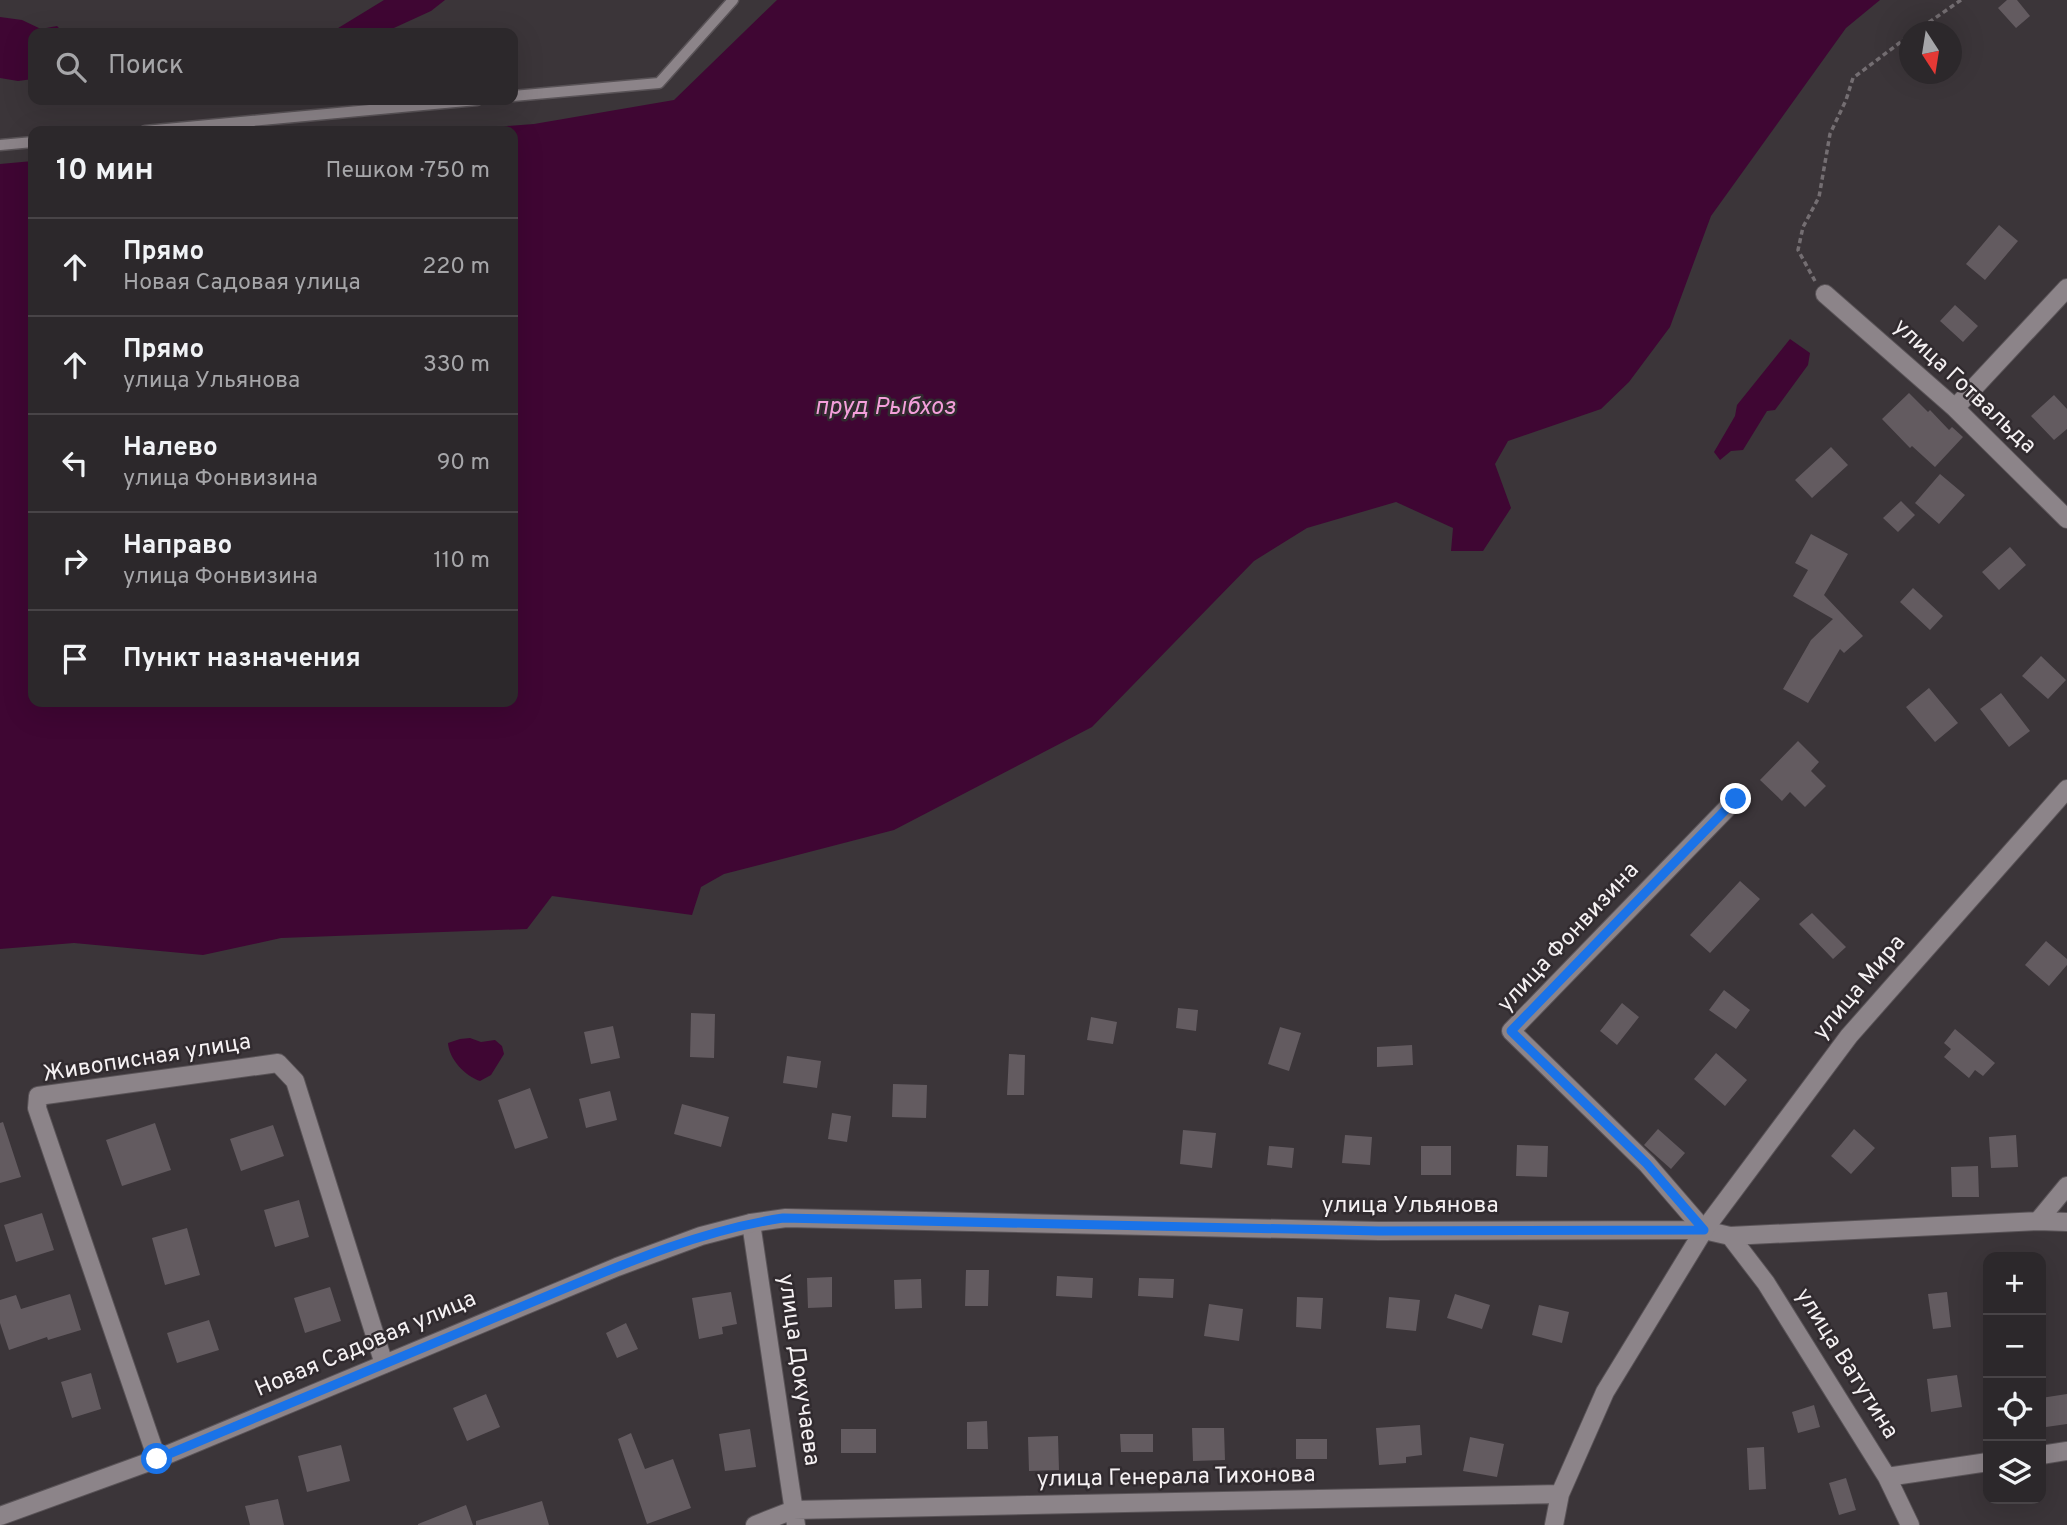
<!DOCTYPE html>
<html lang="ru">
<meta charset="utf-8">
<style>
:root{--surface:#2c282b;--page:#383437;--text:#f1f3f6;--muted:#a6a6a9;--line:#484447}
body{margin:0;font-family:Overpass,sans-serif;background:var(--page);color:var(--text)}
.controls{position:absolute;right:21px;bottom:21px;display:grid;overflow:hidden;border-radius:14px;box-shadow:0 7px 28px #0002}
.controls button{width:63px;height:63px;display:grid;place-items:center;padding:0;border:0;border-bottom:2px solid var(--line);background:var(--surface);color:var(--text);font:35px sans-serif}
.compass{position:absolute;left:1899px;top:21px;width:63px;height:63px;border-radius:50%;background:var(--surface);box-shadow:0 7px 28px #0002;rotate:168deg}
.stop{position:absolute;width:21px;height:21px;margin:-16px;border:5px solid #1a73e8;border-radius:50%;background:#fff}
.stop.end{background:#1a73e8;border-color:#fff;box-shadow:0 2px 7px #0008}
.list{margin:0;padding:0;list-style:none}
h2{display:flex;justify-content:space-between;align-items:center;height:91px;margin:0;padding:0 28px;font-size:30px}
h2 small{font-size:23px;font-weight:400;color:var(--muted)}
.list li{display:grid;grid-template-columns:46px 1fr auto;gap:21px;align-items:center;box-sizing:border-box;height:98px;padding:0 28px;border-top:2px solid var(--line)}
.list b{display:block;font-size:26px;white-space:nowrap}
.list p{margin:0;font-size:23px;white-space:nowrap;color:var(--muted)}
.list em{font-size:23px;font-style:normal;color:var(--muted)}
.icon{flex:none;width:38px;height:38px;fill:none;stroke:currentColor;stroke-width:2;stroke-linecap:round;stroke-linejoin:round}
.map{position:relative;flex:none;width:2067px;height:1525px;overflow:hidden}
.search{position:absolute;background:var(--surface);box-shadow:0 7px 28px #0002;left:28px;top:28px;width:490px;height:77px;display:flex;align-items:center;gap:18px;box-sizing:border-box;padding:0 24px;border-radius:14px;color:var(--muted);font-size:26px}
.panel{position:absolute;background:var(--surface);box-shadow:0 7px 28px #0002;left:28px;top:126px;width:490px;height:581px;border-radius:14px}
.map>svg:first-child{display:block}
.water{fill:#3f0633}
.building{fill:#635b60}
.lines{fill:none;stroke-linecap:round;stroke-linejoin:round}
.service-casing{stroke:#595357;stroke-width:13}
.minor-casing{stroke:#595357;stroke-width:20}
.tertiary-casing{stroke:#595357;stroke-width:20}
.path{stroke:#746e72;stroke-width:3.5;stroke-dasharray:5 3.5;stroke-linecap:butt}
.service{stroke:#8c8489;stroke-width:10}
.minor{stroke:#8c8489;stroke-width:18}
.tertiary{stroke:#8c8489;stroke-width:18}
.route{stroke:#1a73e8;stroke-width:9}
.labels{text-anchor:middle;dominant-baseline:central;stroke-width:5;stroke-linejoin:round;paint-order:stroke}
.street-label{font-size:23px;fill:#f5f1f3;stroke:#312b2f}
.water-label{font-size:24px;font-style:italic;fill:#f49fdb;stroke:#312b2f}
</style>
<div class="map">
<svg width="2067" height="1525" viewBox="0 0 2067 1525">
<rect width="100%" height="100%" fill="#3b3539"/>
<path class="water" d="M 384,0 L 445,0 L 431,11 L 383,33 L 330,33 Z
M 777,0 L 1880,0 L 1846,28 L 1711,216 L 1670,327 L 1629,382 L 1601,409 L 1508,441 L 1495,464 L 1511,508 L 1483,551 L 1451,551 L 1453,528 L 1396,502 L 1307,528 L 1254,561 L 1092,727 L 894,830 L 724,874 L 701,887 L 692,915 L 552,896 L 527,929 L 281,938 L 203,955 L 74,943 L 0,949 L 0,164 L 33,161 L 33,702 L 513,702 L 513,131 L 442,131 L 534,124 L 674,100 Z
M 0,17 L 22,20 L 41,29 L 57,26 L 63,32 L 69,33 L 33,33 L 33,79 L 18,81 L 0,78 Z
M 1790,339 L 1810,353 L 1808,365 L 1775,410 L 1767,411 L 1743,450 L 1731,451 L 1720,460 L 1714,452 L 1735,416 L 1737,405 Z
M 470,1038 L 481,1042 L 495,1040 L 502,1046 L 504,1054 L 491,1075 L 480,1081 C 465,1076 449,1059 448,1043 L 460,1039 Z"/>
<path class="building" d="M 2007,0 L 2017,0 L 2030,16 L 2016,28 L 1998,8 Z
M 1999,225 L 2018,241 L 1985,280 L 1966,264 Z
M 1955,305 L 1978,326 L 1963,342 L 1940,321 Z
M 1909,393 L 1928,412 L 1930,410 L 1949,430 L 1952,427 L 1963,437 L 1935,467 L 1912,446 L 1910,448 L 1882,419 Z
M 2054,395 L 2067,409 L 2067,429 L 2054,440 L 2031,416 Z
M 1831,447 L 1848,465 L 1812,498 L 1795,480 Z
M 1940,474 L 1965,495 L 1939,524 L 1915,503 Z
M 1901,501 L 1915,515 L 1898,532 L 1883,518 Z
M 1811,534 L 1848,554 L 1824,595 L 1863,636 L 1844,653 L 1840,649 L 1808,703 L 1783,689 L 1811,640 L 1833,619 L 1793,596 L 1808,570 L 1795,563 Z
M 2010,547 L 2026,565 L 1999,590 L 1982,572 Z
M 1913,588 L 1943,616 L 1930,630 L 1900,602 Z
M 2041,656 L 2066,680 L 2048,699 L 2022,676 Z
M 1929,688 L 1958,723 L 1935,742 L 1906,707 Z
M 2001,693 L 2030,731 L 2009,747 L 1980,709 Z
M 1798,741 L 1819,762 L 1811,771 L 1826,786 L 1805,807 L 1790,792 L 1782,801 L 1760,780 Z
M 1740,881 L 1760,899 L 1710,953 L 1690,935 Z
M 1812,913 L 1846,947 L 1833,959 L 1799,924 Z
M 2046,941 L 2067,959 L 2067,965 L 2049,986 L 2025,965 Z
M 1724,990 L 1750,1010 L 1736,1029 L 1709,1010 Z
M 1622,1003 L 1639,1017 L 1617,1045 L 1600,1031 Z
M 1178,1008 L 1198,1010 L 1196,1031 L 1176,1028 Z
M 691,1013 L 715,1014 L 714,1058 L 690,1057 Z
M 1091,1017 L 1117,1022 L 1113,1044 L 1087,1040 Z
M 613,1026 L 620,1058 L 591,1064 L 584,1032 Z
M 1280,1027 L 1301,1033 L 1289,1071 L 1268,1064 Z
M 1955,1029 L 1995,1063 L 1983,1076 L 1975,1070 L 1969,1078 L 1944,1057 L 1951,1049 L 1944,1043 Z
M 1412,1045 L 1413,1065 L 1377,1067 L 1377,1047 Z
M 1716,1053 L 1747,1080 L 1725,1106 L 1694,1079 Z
M 1009,1054 L 1025,1055 L 1024,1095 L 1007,1095 Z
M 787,1056 L 821,1061 L 817,1088 L 783,1083 Z
M 893,1084 L 927,1085 L 926,1118 L 892,1117 Z
M 530,1088 L 548,1138 L 515,1149 L 498,1100 Z
M 610,1091 L 617,1120 L 586,1128 L 579,1099 Z
M 682,1104 L 729,1117 L 721,1147 L 674,1134 Z
M 832,1113 L 851,1116 L 847,1142 L 828,1139 Z
M 3,1122 L 21,1177 L 0,1183 L 0,1123 Z
M 155,1123 L 171,1170 L 122,1186 L 106,1140 Z
M 273,1125 L 284,1156 L 241,1171 L 230,1139 Z
M 1658,1129 L 1685,1153 L 1671,1169 L 1644,1145 Z
M 1854,1129 L 1875,1148 L 1851,1174 L 1831,1156 Z
M 1183,1130 L 1216,1133 L 1212,1168 L 1180,1164 Z
M 1345,1135 L 1372,1137 L 1370,1165 L 1342,1163 Z
M 2016,1135 L 2018,1167 L 1991,1168 L 1989,1137 Z
M 1517,1145 L 1548,1146 L 1547,1177 L 1516,1176 Z
M 1269,1146 L 1294,1148 L 1292,1168 L 1267,1165 Z
M 1421,1146 L 1451,1146 L 1451,1175 L 1421,1175 Z
M 1978,1166 L 1979,1197 L 1952,1197 L 1951,1167 Z
M 299,1200 L 309,1237 L 275,1247 L 264,1210 Z
M 42,1213 L 54,1250 L 16,1262 L 4,1225 Z
M 187,1228 L 200,1275 L 165,1285 L 152,1238 Z
M 966,1270 L 989,1270 L 988,1306 L 965,1306 Z
M 1057,1276 L 1093,1278 L 1092,1298 L 1056,1296 Z
M 832,1277 L 832,1307 L 808,1308 L 807,1278 Z
M 1139,1278 L 1174,1279 L 1173,1298 L 1138,1296 Z
M 921,1279 L 922,1308 L 895,1309 L 894,1280 Z
M 330,1287 L 341,1321 L 305,1333 L 294,1298 Z
M 731,1292 L 737,1324 L 722,1327 L 723,1334 L 699,1339 L 692,1298 Z
M 1947,1292 L 1951,1327 L 1933,1329 L 1928,1294 Z
M 70,1294 L 81,1330 L 48,1340 L 47,1337 L 9,1350 L 0,1323 L 0,1300 L 16,1295 L 21,1309 Z
M 1455,1294 L 1490,1305 L 1482,1329 L 1447,1318 Z
M 1297,1297 L 1323,1298 L 1321,1329 L 1296,1327 Z
M 1389,1297 L 1420,1300 L 1416,1331 L 1386,1328 Z
M 1209,1304 L 1243,1309 L 1239,1341 L 1204,1336 Z
M 1539,1305 L 1569,1312 L 1562,1343 L 1532,1335 Z
M 209,1320 L 219,1350 L 177,1363 L 167,1333 Z
M 626,1323 L 638,1349 L 617,1358 L 606,1333 Z
M 91,1373 L 101,1409 L 72,1418 L 61,1382 Z
M 1957,1375 L 1962,1407 L 1931,1412 L 1927,1379 Z
M 486,1394 L 500,1427 L 467,1441 L 453,1408 Z
M 2067,1394 L 2067,1424 L 2046,1427 L 2041,1398 Z
M 1814,1405 L 1820,1427 L 1798,1433 L 1792,1412 Z
M 987,1421 L 988,1449 L 967,1449 L 967,1422 Z
M 1420,1425 L 1422,1455 L 1406,1457 L 1406,1463 L 1379,1465 L 1376,1428 Z
M 1192,1428 L 1224,1428 L 1225,1460 L 1193,1461 Z
M 750,1429 L 756,1467 L 725,1471 L 719,1434 Z
M 841,1429 L 876,1429 L 876,1453 L 841,1453 Z
M 631,1433 L 645,1469 L 673,1459 L 691,1508 L 647,1524 L 618,1439 Z
M 1120,1434 L 1153,1434 L 1153,1452 L 1121,1452 Z
M 1058,1436 L 1059,1470 L 1029,1471 L 1028,1437 Z
M 1470,1437 L 1504,1444 L 1497,1477 L 1463,1471 Z
M 1296,1439 L 1327,1439 L 1327,1459 L 1296,1459 Z
M 341,1445 L 350,1481 L 307,1492 L 298,1456 Z
M 1764,1447 L 1766,1489 L 1749,1490 L 1747,1448 Z
M 1846,1478 L 1856,1510 L 1839,1515 L 1829,1483 Z
M 278,1499 L 284,1525 L 250,1525 L 245,1506 Z
M 542,1501 L 549,1525 L 476,1525 L 476,1521 Z
M 466,1505 L 473,1525 L 418,1525 L 418,1524 Z"/>
<g class="lines">
<defs>
<path id="service" d="M 513,96 L 659,83 L 733,0
M 145,131 L 477,100
M 0,145 L 33,142"/>
<path id="minor" d="M 1825,294 L 1955,408 L 2067,519
M 1955,408 L 2067,288
M 2038,1221 L 2067,1186
M 751,1223 L 796,1525
M 1704,1230 L 1647,1164 L 1511,1031 L 1736,799
M 1704,1230 L 1730,1236 L 2038,1221 L 2067,1222
M 1730,1236 L 1766,1283 L 1887,1477 L 1910,1525
M 2041,1455 L 2067,1451
M 157,1459 L 37,1108 L 38,1096 L 278,1063 L 295,1081 L 384,1364
M 1887,1477 L 1988,1462
M 755,1525 L 793,1510 L 1560,1494
M 1554,1525 L 1560,1494 L 1605,1392 L 1704,1230"/>
<path id="tertiary" d="M 0,1516 L 157,1459 L 617,1267 L 701,1236 L 751,1223 L 786,1218 L 1379,1231 L 1704,1230 L 1849,1036 L 2067,789"/>
</defs>
<use href="#service" class="service-casing"/>
<use href="#minor" class="minor-casing"/>
<use href="#tertiary" class="tertiary-casing"/>
<path class="path" d="M 1915,32 L 1961,0
M 1815,281 L 1798,250 L 1803,227 L 1819,197 L 1830,134 L 1846,100 L 1853,78 L 1910,35"/>
<use href="#service" class="service"/>
<use href="#minor" class="minor"/>
<use href="#tertiary" class="tertiary"/>
</g>
<g class="lines">
<path class="route" d="M 157,1459 C 275,1410 393,1360 511,1311 C 599,1275 688,1232 783,1218 L 1379,1231 L 1704,1230 L 1647,1164 L 1511,1031 L 1736,799"/>
</g>
<g class="labels">
<g class="street-label">
<text transform="translate(1964 387) rotate(43)">улица Готвальда</text>
<text transform="translate(1569 938) rotate(-47)">улица Фонвизина</text>
<text transform="translate(1860 988) rotate(-50)">улица Мира</text>
<text transform="translate(147 1059) rotate(-9)">Живописная улица</text>
<text x="1410" y="1206">улица Ульянова</text>
<text transform="translate(366 1345) rotate(-23)">Новая Садовая улица</text>
<text transform="translate(1846 1364) rotate(58)">улица Ватутина</text>
<text transform="translate(798 1370) rotate(82)">улица Докучаева</text>
<text transform="translate(1176 1478) rotate(-1)">улица Генерала Тихонова</text>
</g>
<g class="water-label">
<text x="885" y="408">пруд Рыбхоз</text>
</g>
</g>
</svg>
<div class="controls">
<button>+</button>
<button>−</button>
<button><svg class="icon" aria-label="locate" viewBox="0 0 24 24"><circle cx="12" cy="12" r="6"/><path d="M12 2v4M12 18v4M2 12h4M18 12h4"/></svg></button>
<button><svg class="icon" aria-label="layers" viewBox="0 0 24 24"><path d="M12 4l9 5-9 5-9-5zM3 14l9 5 9-5"/></svg></button>
</div>
<svg class="compass" viewBox="-18 -18 36 36"><path d="M0-13l5 13h-10z" fill="#e53935"/><path d="M0 13l5-13h-10z" fill="#a6a6a9"/></svg>
<div class="stop" style="left:157px;top:1459px"></div>
<div class="stop end" style="left:1736px;top:799px"></div>
<div class="search"><svg class="icon" aria-label="search" viewBox="0 0 24 24"><circle cx="10" cy="10" r="6"/><path d="M15 15l6 6"/></svg>Поиск</div>
<section class="panel">
<h2>10 мин<small>Пешком · 750 m</small></h2>
<ul class="list">
<li><svg class="icon" aria-label="ahead" viewBox="0 0 24 24"><path d="M12 20V5M6 11l6-6 6 6"/></svg><div><b>Прямо</b><p>Новая Садовая улица</p></div><em>220 m</em></li>
<li><svg class="icon" aria-label="ahead" viewBox="0 0 24 24"><path d="M12 20V5M6 11l6-6 6 6"/></svg><div><b>Прямо</b><p>улица Ульянова</p></div><em>330 m</em></li>
<li><svg class="icon" aria-label="left" viewBox="0 0 24 24"><path d="M17 20v-9H6M10 6l-5 5 5 5"/></svg><div><b>Налево</b><p>улица Фонвизина</p></div><em>90 m</em></li>
<li><svg class="icon" aria-label="right" viewBox="0 0 24 24"><path d="M7 20v-9h11M14 6l5 5-5 5"/></svg><div><b>Направо</b><p>улица Фонвизина</p></div><em>110 m</em></li>
<li><svg class="icon" aria-label="arrive" viewBox="0 0 24 24"><path d="M6 21V4h12l-3 4 3 4H6"/></svg><div><b>Пункт назначения</b></div></li>
</ul>
</section>
</div>
